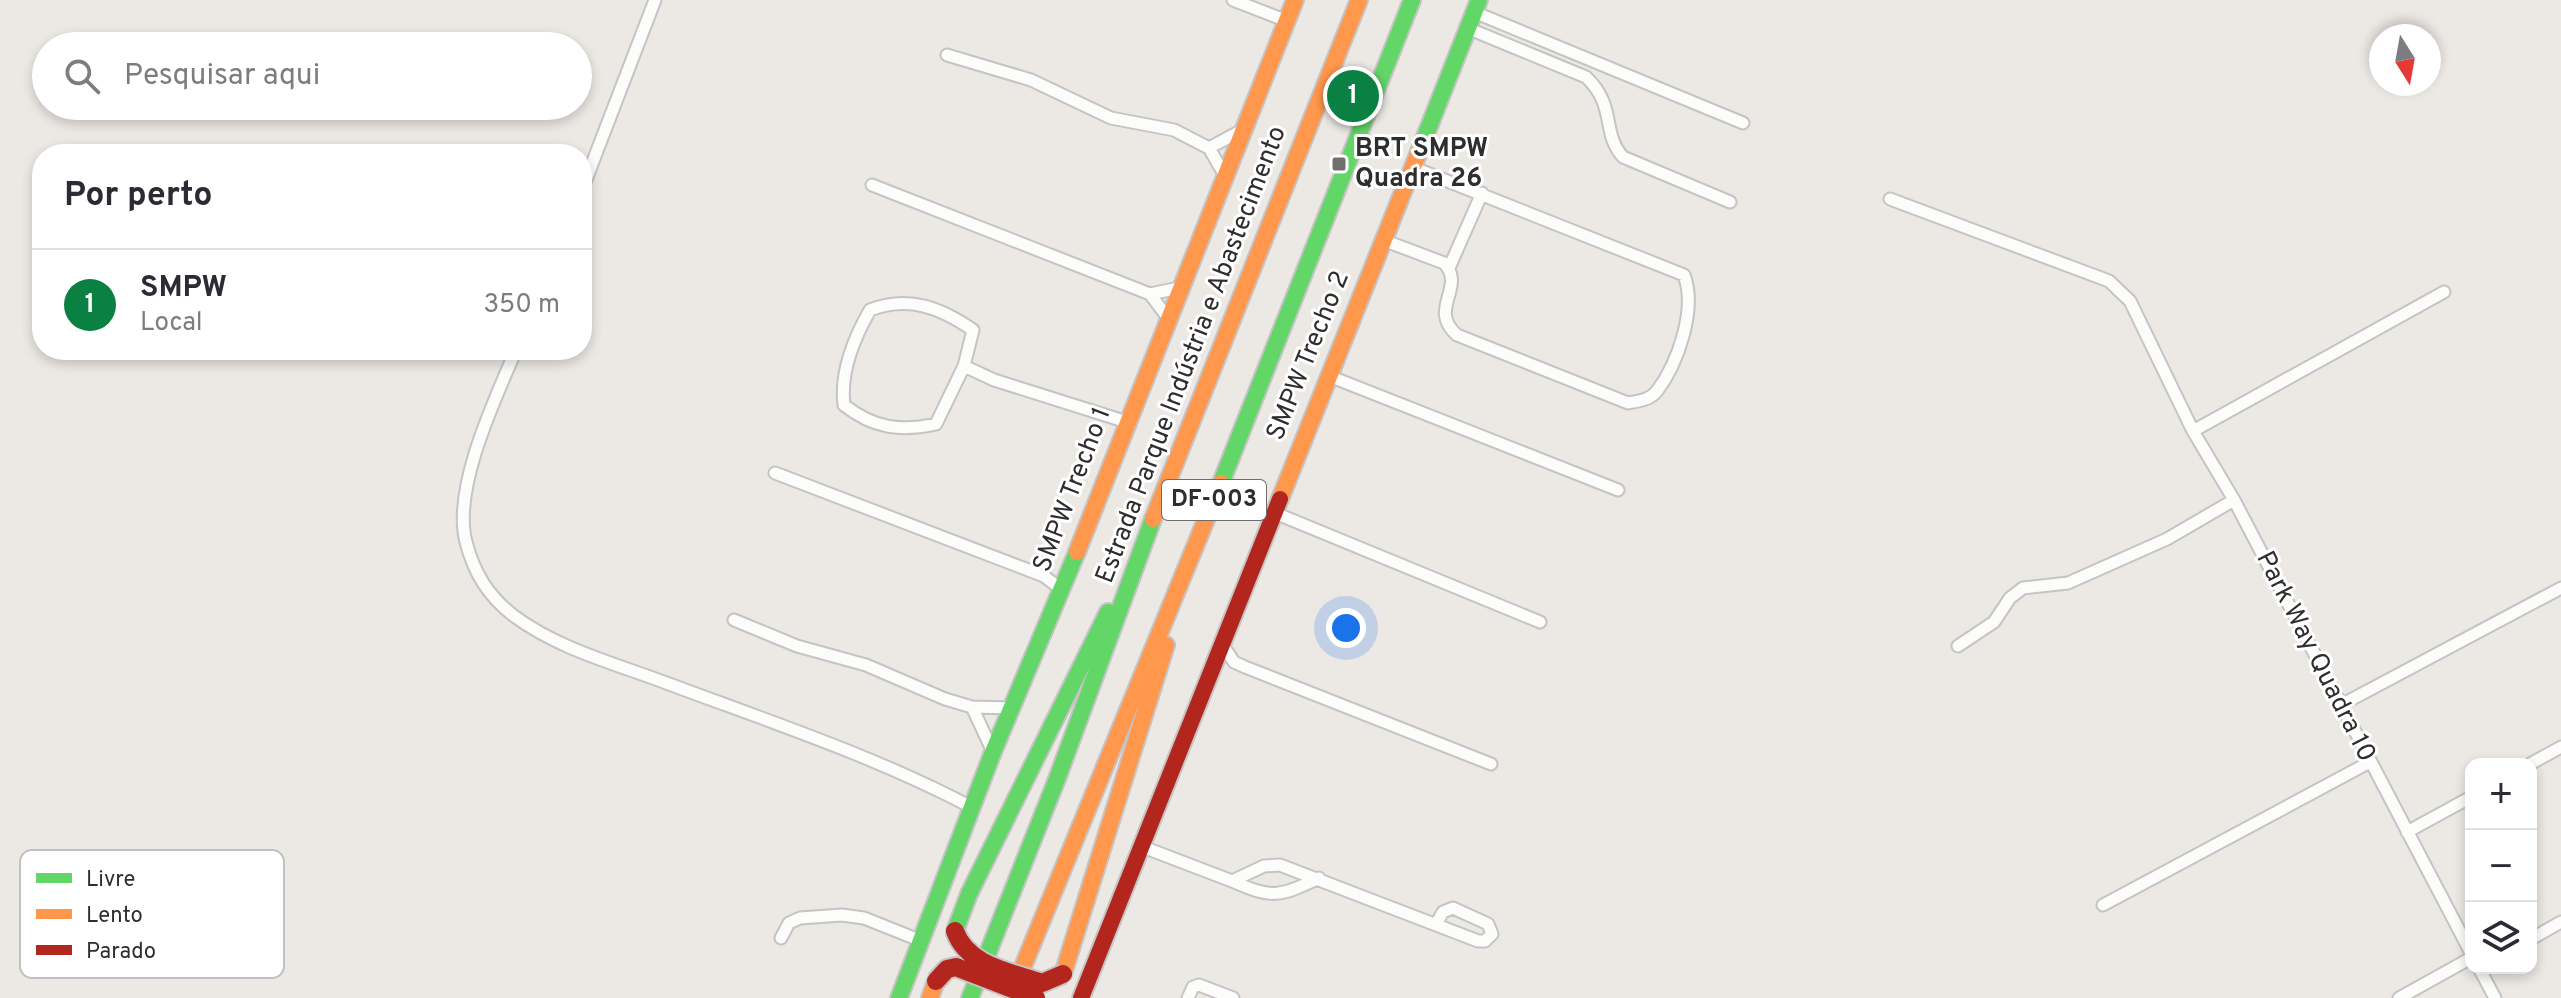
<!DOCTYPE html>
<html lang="pt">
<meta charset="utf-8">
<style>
:root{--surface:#fff;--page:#f7f7f7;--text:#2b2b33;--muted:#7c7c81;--line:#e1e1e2;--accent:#0b8043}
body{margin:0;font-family:Overpass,sans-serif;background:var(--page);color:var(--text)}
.controls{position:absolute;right:24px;bottom:24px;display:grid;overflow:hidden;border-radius:16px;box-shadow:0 4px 12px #0003}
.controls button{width:72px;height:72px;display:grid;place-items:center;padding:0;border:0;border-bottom:2px solid var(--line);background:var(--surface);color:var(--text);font:40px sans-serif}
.compass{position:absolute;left:2369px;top:24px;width:72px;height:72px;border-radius:50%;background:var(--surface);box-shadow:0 4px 12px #0003;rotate:169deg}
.you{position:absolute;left:1346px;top:628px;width:28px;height:28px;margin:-20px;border:6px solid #fff;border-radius:50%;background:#1a73e8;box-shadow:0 0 0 12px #1a73e833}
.badge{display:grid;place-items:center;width:52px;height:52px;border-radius:50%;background:var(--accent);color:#fff;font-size:26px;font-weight:700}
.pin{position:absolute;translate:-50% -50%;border:4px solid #fff;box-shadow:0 2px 8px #0006}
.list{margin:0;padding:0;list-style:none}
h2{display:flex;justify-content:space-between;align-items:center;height:104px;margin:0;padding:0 32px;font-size:34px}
h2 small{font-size:26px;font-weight:400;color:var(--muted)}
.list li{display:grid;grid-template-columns:52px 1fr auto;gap:24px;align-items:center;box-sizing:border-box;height:112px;padding:0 32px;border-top:2px solid var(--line)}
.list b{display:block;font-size:30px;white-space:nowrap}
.list p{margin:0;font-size:26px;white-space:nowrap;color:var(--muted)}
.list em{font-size:26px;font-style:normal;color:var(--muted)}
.icon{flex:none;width:44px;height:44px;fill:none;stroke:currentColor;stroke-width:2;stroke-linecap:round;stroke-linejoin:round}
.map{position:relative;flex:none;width:2561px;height:998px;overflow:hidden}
.search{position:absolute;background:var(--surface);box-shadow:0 4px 12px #0003;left:32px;top:32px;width:560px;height:88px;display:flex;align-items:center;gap:20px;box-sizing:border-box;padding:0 28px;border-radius:44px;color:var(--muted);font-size:30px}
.panel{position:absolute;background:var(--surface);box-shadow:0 4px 12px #0003;left:32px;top:144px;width:560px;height:216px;border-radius:32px}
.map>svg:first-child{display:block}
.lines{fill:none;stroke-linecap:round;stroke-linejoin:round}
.street-casing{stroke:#c5c4c5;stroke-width:15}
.fast-casing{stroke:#c5c4c5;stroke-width:20}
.slow-casing{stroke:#c5c4c5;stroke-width:20}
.jam-casing{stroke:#c5c4c5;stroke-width:20}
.street{stroke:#fcfcfb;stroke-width:11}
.fast{stroke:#63d668;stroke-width:16}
.slow{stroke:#ff974d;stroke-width:16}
.jam{stroke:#b3261e;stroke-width:16}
.jam-bridge-casing{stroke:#c6c5c4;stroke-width:22;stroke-linecap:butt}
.jam-bridge{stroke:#b3261e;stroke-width:18}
.poi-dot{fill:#706f6e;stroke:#fff;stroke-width:3}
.labels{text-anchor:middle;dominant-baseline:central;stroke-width:6;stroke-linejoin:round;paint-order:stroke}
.shield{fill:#fff;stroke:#6d6d6d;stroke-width:2}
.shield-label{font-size:24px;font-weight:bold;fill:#2e2e2e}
.poi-label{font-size:26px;font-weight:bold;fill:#2e2e2e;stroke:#fff;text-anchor:start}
.street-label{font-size:26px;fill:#2e2e2e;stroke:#fff}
.key{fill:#fff;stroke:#c0c0c0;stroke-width:2}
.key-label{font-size:22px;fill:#2e2e2e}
</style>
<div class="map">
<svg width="2561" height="998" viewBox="0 0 2561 998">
<rect width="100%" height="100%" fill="#ece8e4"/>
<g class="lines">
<defs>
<path id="street" d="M 1233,0 L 1287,21
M 1474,12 L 1743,123
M 1467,28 L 1586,77 C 1617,106 1601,133 1623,157 L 1730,202
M 947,55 L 1031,80 L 1111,118 L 1174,130 L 1209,148 L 1224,174
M 1209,148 L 1244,129
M 872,185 L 1150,294 L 1168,318
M 582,190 L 655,0
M 1890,199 L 2109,281 L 2130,301 L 2193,431 L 2234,500 L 2471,953
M 1383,240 L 1444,263 C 1467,287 1427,309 1457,335 L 1628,403 C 1639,401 1650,400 1657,391 C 1678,363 1697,309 1684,275 L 1412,167
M 1449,268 L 1482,193
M 1150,294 L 1179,288
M 516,350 C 495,399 452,489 466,542 C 474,573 488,596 514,616 C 560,650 617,664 669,684 C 771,722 877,757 973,808
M 964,366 L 936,424 C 900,432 873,428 844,405 C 840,373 854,338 870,310 C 909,295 941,308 973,330 L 964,366 L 994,380 L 1127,422
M 1329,376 L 1618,490
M 2193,431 L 2444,292
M 775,473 L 1044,576 L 1062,590
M 1275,513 L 1540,622
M 734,620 L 797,646 L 866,665 L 945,699 L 972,707 L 1013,708
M 1222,644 L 1234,662 L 1245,667 L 1491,764
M 1958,646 L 1994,622 L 2010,598 L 2023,588 L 2068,583 L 2167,539 L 2234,500
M 2341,705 L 2561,588
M 972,707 L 993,752
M 2530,764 L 2561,747
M 2407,832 L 2471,797
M 1143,847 L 1232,881 L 1264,866 L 1280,865 L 1478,941 L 1485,941 L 1492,934 L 1488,924 L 1453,908 L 1443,912 L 1436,924
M 1232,881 C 1272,899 1279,897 1319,878
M 2103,905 L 2370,762
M 781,938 L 789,923 L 800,918 L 842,915 L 864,918 L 919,940
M 2531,939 L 2561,922
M 2479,968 L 2495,998
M 1188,998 L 1193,987 L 1199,985 L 1233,998
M 2399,998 L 2471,958"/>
<path id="fast" d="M 1421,147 L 1479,0
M 1221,483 L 1412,0
M 955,931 L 969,894 L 1108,612
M 899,998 L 993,752 L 1077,552
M 970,998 L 1057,779 L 1153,519"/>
<path id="slow" d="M 1280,499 L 1421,147
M 1153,519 L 1359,0
M 1077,552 L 1295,0
M 1063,974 L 1166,645
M 1013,991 L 1221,483
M 930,998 L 936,981"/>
<path id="jam" d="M 1081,998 L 1280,499"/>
</defs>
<use href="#street" class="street-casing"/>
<use href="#fast" class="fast-casing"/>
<use href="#slow" class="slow-casing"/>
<use href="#jam" class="jam-casing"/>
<use href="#street" class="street"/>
<use href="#fast" class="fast"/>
<use href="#slow" class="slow"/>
<use href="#jam" class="jam"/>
<defs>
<path id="jam-bridge" d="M 955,931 C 967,966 1011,972 1042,983 L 1063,974
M 936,981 L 947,969 L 956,967 L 1036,998"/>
</defs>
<use href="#jam-bridge" class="jam-bridge-casing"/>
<use href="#jam-bridge" class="jam-bridge"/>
</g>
<rect class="poi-dot" x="1331" y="156" width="16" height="16" rx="4"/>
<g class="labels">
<rect class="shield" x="1162" y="480" width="104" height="40" rx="6"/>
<g class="shield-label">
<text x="1214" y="500">DF-003</text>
</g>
<g class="poi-label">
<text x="1355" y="149">BRT SMPW<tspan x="1355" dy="30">Quadra 26</tspan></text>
</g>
<g class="street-label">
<text transform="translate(1192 355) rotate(-69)">Estrada Parque Indústria e Abastecimento</text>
<text transform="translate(1309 356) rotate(-68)">SMPW Trecho 2</text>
<text transform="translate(1073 490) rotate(-69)">SMPW Trecho 1</text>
<text transform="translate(2315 657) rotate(63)">Park Way Quadra 10</text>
</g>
</g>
<rect x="20" y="850" width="264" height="128" rx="12" class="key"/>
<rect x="36" y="873" width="36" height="10" fill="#63d668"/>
<rect x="36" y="909" width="36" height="10" fill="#ff974d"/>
<rect x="36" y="945" width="36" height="10" fill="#b3261e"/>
<g class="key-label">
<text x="86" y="886">Livre</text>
<text x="86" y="922">Lento</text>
<text x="86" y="958">Parado</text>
</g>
</svg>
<div class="controls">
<button>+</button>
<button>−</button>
<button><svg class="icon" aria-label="layers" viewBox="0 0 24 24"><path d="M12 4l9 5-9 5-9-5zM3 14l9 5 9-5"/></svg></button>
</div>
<svg class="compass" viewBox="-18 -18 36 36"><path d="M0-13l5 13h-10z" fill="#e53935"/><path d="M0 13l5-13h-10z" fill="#7c7c81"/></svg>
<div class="you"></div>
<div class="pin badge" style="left:1353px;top:96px">1</div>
<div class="search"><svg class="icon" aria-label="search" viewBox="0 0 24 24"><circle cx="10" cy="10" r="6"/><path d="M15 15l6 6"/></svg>Pesquisar aqui</div>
<section class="panel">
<h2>Por perto<small></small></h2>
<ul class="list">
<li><span class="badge">1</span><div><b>SMPW</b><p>Local</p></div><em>350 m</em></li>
</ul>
</section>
</div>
